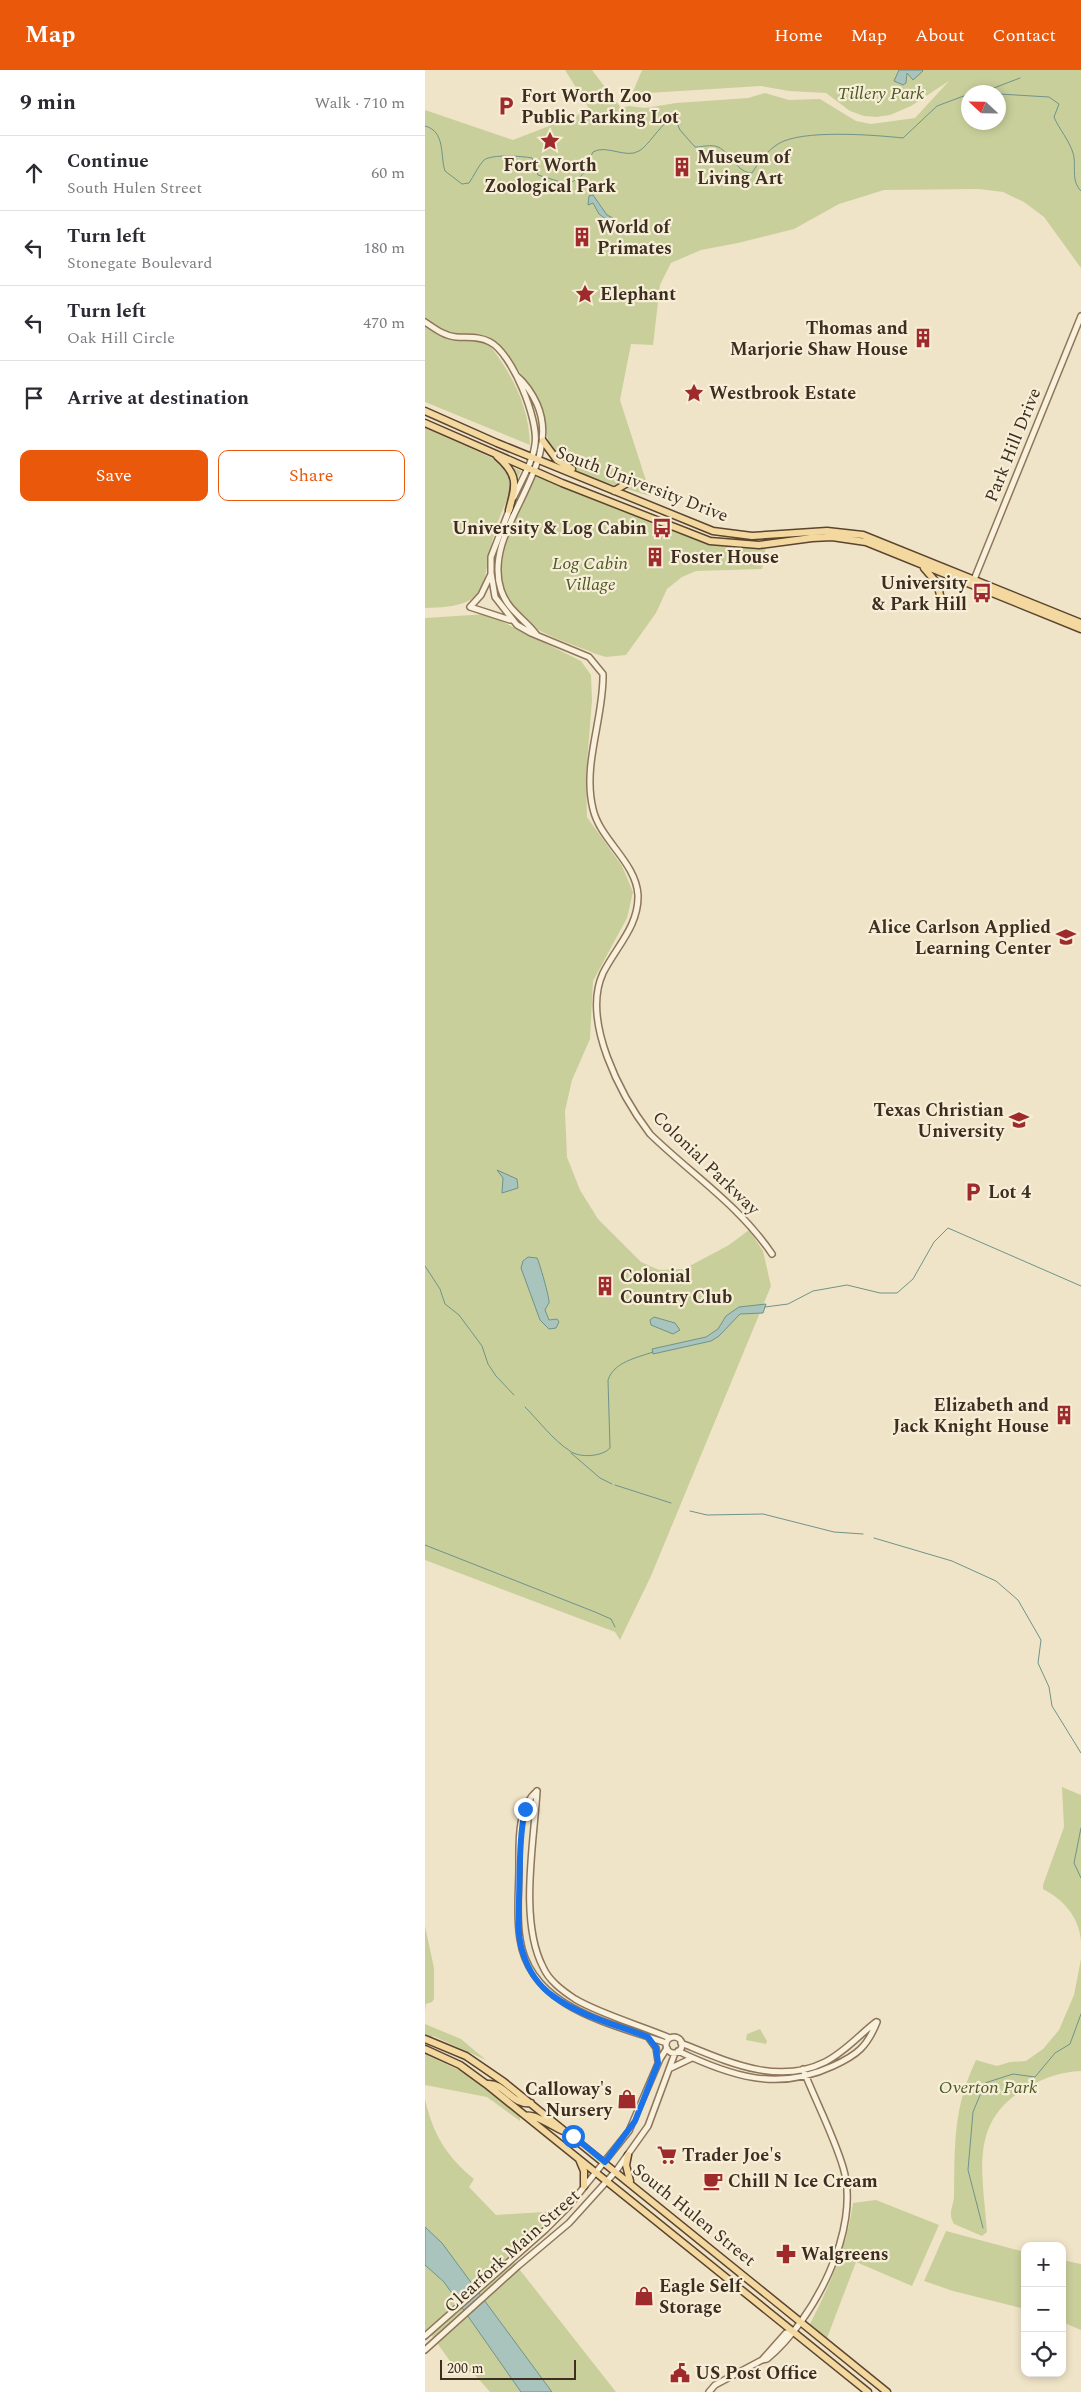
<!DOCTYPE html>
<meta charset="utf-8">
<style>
:root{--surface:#fff;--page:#f2f2f3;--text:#2b2b33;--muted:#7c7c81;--line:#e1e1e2;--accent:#ea580c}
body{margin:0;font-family:Spectral,serif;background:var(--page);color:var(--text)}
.controls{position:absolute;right:15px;bottom:15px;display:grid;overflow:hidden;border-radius:10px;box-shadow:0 2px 8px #0003}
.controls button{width:45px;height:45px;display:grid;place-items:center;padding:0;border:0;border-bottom:1px solid var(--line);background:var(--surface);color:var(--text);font:25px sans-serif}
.compass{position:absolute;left:536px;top:15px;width:45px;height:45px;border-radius:50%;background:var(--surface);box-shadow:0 2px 8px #0003;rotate:292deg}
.scale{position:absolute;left:15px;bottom:12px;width:136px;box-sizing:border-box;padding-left:5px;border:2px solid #3d2e20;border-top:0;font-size:14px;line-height:18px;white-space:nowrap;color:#3d2e20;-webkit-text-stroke:4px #f7eed8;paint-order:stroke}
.stop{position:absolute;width:15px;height:15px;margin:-11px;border:4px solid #1a73e8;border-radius:50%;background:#fff}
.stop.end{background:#1a73e8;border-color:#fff;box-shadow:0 1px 5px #0008}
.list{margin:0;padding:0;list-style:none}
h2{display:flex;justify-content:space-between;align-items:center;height:65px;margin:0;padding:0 20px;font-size:21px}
h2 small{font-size:16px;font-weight:400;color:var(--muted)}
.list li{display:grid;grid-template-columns:32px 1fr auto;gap:15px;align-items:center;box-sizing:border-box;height:75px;padding:0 20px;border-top:1px solid var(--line)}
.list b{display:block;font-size:19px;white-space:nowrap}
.list p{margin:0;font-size:16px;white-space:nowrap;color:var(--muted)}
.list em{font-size:16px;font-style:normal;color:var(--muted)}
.actions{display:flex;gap:10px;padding:15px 20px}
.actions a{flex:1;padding:11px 0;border:1px solid var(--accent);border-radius:10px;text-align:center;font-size:18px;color:var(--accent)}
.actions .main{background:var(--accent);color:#fff}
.icon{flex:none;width:28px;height:28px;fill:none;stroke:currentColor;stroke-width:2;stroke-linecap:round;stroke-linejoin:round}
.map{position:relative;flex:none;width:656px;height:2322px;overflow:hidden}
header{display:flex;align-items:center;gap:30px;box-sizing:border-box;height:70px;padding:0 25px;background:var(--accent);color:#fff}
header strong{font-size:24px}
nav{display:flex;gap:28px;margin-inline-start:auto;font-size:18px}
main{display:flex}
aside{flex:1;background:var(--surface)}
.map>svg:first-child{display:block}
.green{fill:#c9cf9b;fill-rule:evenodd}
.water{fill:#a9c4bc;stroke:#6f938a}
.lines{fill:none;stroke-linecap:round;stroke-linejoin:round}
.stream{stroke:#6f938a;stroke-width:1}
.minor-casing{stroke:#8d765c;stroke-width:8}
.major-casing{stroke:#5b4430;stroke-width:9}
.minor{stroke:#faf1dc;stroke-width:5}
.major{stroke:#f3d9a0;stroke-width:6}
.route{stroke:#1a73e8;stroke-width:6}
.labels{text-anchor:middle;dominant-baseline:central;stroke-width:4.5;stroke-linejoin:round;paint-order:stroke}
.park-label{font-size:18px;font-style:italic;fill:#4d5a26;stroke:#f7eed8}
.poi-label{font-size:18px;font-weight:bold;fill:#3d2e20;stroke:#f7eed8;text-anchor:start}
.street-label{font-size:18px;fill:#3d2e20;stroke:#f7eed8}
</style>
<header>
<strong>Map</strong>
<nav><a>Home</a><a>Map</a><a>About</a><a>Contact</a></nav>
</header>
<main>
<aside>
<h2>9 min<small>Walk · 710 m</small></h2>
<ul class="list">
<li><svg class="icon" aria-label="ahead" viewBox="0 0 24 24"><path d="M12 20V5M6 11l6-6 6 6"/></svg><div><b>Continue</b><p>South Hulen Street</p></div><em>60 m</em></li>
<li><svg class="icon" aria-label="left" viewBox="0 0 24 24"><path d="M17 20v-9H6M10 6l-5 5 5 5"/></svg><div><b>Turn left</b><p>Stonegate Boulevard</p></div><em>180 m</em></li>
<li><svg class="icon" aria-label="left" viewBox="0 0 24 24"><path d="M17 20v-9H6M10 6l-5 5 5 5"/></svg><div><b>Turn left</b><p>Oak Hill Circle</p></div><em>470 m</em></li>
<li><svg class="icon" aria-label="arrive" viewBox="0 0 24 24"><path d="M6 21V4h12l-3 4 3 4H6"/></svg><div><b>Arrive at destination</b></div></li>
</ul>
<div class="actions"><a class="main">Save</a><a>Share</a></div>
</aside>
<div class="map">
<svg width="656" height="2322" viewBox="0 0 656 2322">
<rect width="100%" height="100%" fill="#f0e4c8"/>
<path class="green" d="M 140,0 L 167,0 L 196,38 L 204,36 L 220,38 L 251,33 L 323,28 L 340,23 L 364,30 L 395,29 L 431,51 L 446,54 L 490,48 L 524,11 L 486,36 L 465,45 L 451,47 L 439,46 L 425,41 L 401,23 L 364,21 L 336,16 L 207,24 L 217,0 L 656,0 L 656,198 L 619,147 L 599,132 L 578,122 L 554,119 L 459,120 L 414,134 L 369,159 L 313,173 L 276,180 L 246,193 L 235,215 L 228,275 L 206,274 L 195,330 L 226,426 C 201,419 156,407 136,391 C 120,378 123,361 118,343 C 109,316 88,295 72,272 L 57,266 C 84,298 104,333 105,375 L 0,332 L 0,40 L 88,70 L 165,40 ZM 544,22 L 574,22 L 574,52 L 544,52 Z
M 0,358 L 96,401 C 87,420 76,440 70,461 C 54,514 71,537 0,538 Z
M 112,407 C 142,418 173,429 202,441 C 251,461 286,483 341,477 L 337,499 L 271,501 L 257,507 L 242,519 L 231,543 L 201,585 L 181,587 L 171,584 C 148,574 121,567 101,552 C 51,515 90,451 109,408 Z
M 62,544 L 156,591 L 166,605 L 167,630 L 161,706 L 162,747 L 197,796 L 208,822 L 202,848 L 168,911 L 165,969 L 147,1010 L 140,1041 L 142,1087 L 155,1120 L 173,1149 L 216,1192 L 234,1200 L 259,1199 L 304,1175 L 324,1160 L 338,1181 L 346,1216 L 226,1506 L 195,1570 L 190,1562 L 0,1490 L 0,548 Z
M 637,1717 L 656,1725 L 656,1871 C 654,1847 639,1830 618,1819 L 618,1815 L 639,1757 Z
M 0,1856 L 9,1898 L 9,1929 L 7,1932 L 1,1934 L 0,1942 Z
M 656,1889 L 656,2001 C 637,2002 621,2007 605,2016 C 542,2049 558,2103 562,2162 L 557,2166 L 529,2154 C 522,2143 529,2136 529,2125 C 530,2072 528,2039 551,1990 L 572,1996 L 585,1992 L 601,1991 L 618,1979 L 634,1960 L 649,1925 Z
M 0,1954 L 36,1969 L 61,1990 L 8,1966 L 2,1985 L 42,2004 L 95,2046 L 95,2051 L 62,2027 L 0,2015 Z
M 335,1959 L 342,1971 L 341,1974 L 321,1970 L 322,1964 Z
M 0,2029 C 8,2064 21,2086 49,2109 L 44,2117 L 71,2145 L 134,2141 L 84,2186 L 191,2322 L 65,2322 L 51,2306 L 25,2291 L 2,2259 L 0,2261 Z
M 451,2130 L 514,2155 L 487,2216 L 431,2192 L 402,2268 L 385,2254 C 405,2214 422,2177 428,2133 Z
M 521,2161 L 600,2182 L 600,2239 L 528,2221 L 499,2211 Z
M 637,2190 L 656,2194 L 656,2260 L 637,2252 Z"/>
<path class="water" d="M 474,0 L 497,0 L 498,1 L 488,10 L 482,3 L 481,13 L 478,15 L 469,11 Z
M 168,125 L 182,145 L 188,148 L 185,154 L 182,150 L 174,144 L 168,133 L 163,135 L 164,126 Z
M 72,1100 L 92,1109 L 93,1118 L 77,1123 L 78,1108 Z
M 103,1187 L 112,1188 C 114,1191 125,1229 124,1233 C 123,1235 121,1237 120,1240 L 124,1250 L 132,1249 L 134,1252 L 131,1258 L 124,1259 L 115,1250 L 96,1198 L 98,1191 Z
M 341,1234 L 338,1243 L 315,1244 L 294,1266 L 286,1271 L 228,1284 L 227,1279 L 281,1267 L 293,1259 L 301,1246 L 314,1237 Z
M 229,1247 L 250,1253 L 255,1260 L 248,1264 L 226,1255 L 225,1250 Z
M 0,2157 L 17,2173 L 127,2322 L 96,2322 L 19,2212 L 0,2195 Z"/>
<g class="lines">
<path class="stream" d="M 561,21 L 595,8
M 550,22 L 557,20 L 568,22
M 574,24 L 624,27 L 634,34 L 629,47 C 634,59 644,70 648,83 C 652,96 645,110 656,121
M 0,56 C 21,61 15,87 20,101 L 37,114 L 44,113 C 49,106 53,96 59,90 C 67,84 97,86 107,88 L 113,105 L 142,114 C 163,106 159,99 168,82 C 181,74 201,89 214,81 C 224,75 233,58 244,50 L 251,51 L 255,60 L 270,77 C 277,77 286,74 293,77 C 306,83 312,103 327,103 C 334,92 342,81 353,74 C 376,59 450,65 478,68 L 512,36 L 544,24
M 0,1196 L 15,1219 L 20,1234 L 34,1245 L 57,1276 L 63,1294 L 71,1306 L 89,1325
M 340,1237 L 363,1234 L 388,1221 L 422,1215 L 455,1223 L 472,1223 L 488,1209 L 509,1172 L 523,1158 L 656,1216
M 100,1337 C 114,1351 128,1370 145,1381 C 154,1388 177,1387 185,1378 L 183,1310 C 189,1292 211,1288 228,1282
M 146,1383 L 175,1408 L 187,1414
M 190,1415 L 246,1433
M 265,1441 L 282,1445 L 338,1444 L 409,1462 L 438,1464
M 449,1468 L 527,1491 L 571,1511 L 593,1530 L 616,1570 L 613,1593 L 624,1617 L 627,1636 L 656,1683
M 0,1475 L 170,1542 L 186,1549 L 190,1557
M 656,1758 L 649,1793 L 656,1808
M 558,2158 L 543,2100 L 548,2042 L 560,2013 L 588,2004 L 610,2007 L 630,1983 L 645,1974 L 656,1944"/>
<defs>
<path id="minor" d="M 0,252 C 9,258 19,266 31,267 C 43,268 54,266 65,272 C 87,283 114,350 110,374 C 108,392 96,411 89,427
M 92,306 C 101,314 107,323 112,334 C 140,398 56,458 76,520 C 83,541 99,548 111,564
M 85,438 L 66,487 L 66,503 L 70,527 L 92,555 L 106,563 L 164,587 L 178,604 C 179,648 157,694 168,739 C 175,770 211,792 213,825 C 214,856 191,877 178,903 C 156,951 196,1026 225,1064 C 266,1104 314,1135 347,1184
M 66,504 L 56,525 L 45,537 L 85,550
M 548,512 L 656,246
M 112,1721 C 92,1738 94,1772 94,1796 C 94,1820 91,1846 95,1869 C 105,1938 185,1953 241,1973
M 112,1721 C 109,1772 94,1851 118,1897 C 124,1911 138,1921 150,1929 C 175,1944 217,1956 245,1968
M 223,1967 L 231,1978 L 233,1991
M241 1975a8 8 0 1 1 16 0a8 8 0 1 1-16 0Z
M 256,1973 C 301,1991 352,2016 400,1992 C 420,1982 434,1965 451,1952
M 253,1981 C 305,2006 352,2022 408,1996 C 432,1985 442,1977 452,1952
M 246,1998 L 267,1988
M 0,2266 L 120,2160 L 143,2137 L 204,2061 L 235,1989 L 242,1978
M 0,2280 L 93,2196 L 144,2153 L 191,2101 L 223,2056 L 250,1983
M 337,2290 L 361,2263 L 367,2262
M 284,2322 L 290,2315 L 337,2290 L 342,2289 C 388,2251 437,2159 418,2097 C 408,2064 391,2032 378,1999"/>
<path id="major" d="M 0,341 L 72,373 L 288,461 L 327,466 L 402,461 L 438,465 L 656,553
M 0,353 L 137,413 L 285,471 L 334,475 L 387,468 L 407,467 L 441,472 L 656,559
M 118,371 L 132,390 L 147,399
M 72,386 C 94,405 91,415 84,440
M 189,421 L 204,412
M 499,498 L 512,513 L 516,529
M 0,1969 L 41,1986 L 79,2012 L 462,2322
M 0,1979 L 35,1995 L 61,2014 L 443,2322
M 63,2014 C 80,2013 87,2036 106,2033
M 101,2046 C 108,2043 129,2057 138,2061
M 203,2085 L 201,2095 L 205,2111
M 154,2089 L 159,2101 L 159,2116"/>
</defs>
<use href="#minor" class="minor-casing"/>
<use href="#major" class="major-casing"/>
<use href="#minor" class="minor"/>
<use href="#major" class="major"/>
</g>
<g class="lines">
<path class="route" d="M 100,1739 C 94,1770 95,1799 94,1830 C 94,1848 92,1866 98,1883 C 103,1900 114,1916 128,1926 C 155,1946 192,1955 223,1967 L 231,1978 L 233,1993 L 210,2051 L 180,2092 L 148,2066"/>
</g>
<defs>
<symbol id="parking-bare" viewBox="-9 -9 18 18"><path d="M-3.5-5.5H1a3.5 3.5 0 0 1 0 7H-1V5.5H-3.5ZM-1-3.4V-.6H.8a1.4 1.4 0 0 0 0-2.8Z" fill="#9e2a2b" stroke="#f7eed8" stroke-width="2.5" paint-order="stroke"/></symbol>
<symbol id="sight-bare" viewBox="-9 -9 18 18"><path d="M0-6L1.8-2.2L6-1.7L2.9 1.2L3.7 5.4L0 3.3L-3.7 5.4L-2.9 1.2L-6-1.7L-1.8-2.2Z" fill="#9e2a2b" stroke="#f7eed8" stroke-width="2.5" paint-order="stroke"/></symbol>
<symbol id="building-bare" viewBox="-9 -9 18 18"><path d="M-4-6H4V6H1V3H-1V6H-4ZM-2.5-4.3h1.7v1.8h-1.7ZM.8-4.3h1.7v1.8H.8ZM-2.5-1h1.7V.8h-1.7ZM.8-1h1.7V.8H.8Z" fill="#9e2a2b" stroke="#f7eed8" stroke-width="2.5" paint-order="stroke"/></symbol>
<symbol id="bus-bare" viewBox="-9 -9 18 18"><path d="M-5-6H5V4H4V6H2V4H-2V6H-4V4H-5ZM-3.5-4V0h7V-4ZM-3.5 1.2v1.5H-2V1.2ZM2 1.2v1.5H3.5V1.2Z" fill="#9e2a2b" stroke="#f7eed8" stroke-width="2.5" paint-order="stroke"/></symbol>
<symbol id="school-bare" viewBox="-9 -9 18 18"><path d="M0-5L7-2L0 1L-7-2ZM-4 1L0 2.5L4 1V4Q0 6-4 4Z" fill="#9e2a2b" stroke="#f7eed8" stroke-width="2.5" paint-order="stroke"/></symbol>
<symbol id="university-bare" viewBox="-9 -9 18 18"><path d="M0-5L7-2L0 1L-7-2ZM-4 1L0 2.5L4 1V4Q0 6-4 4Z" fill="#9e2a2b" stroke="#f7eed8" stroke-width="2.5" paint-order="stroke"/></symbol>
<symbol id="shop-bare" viewBox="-9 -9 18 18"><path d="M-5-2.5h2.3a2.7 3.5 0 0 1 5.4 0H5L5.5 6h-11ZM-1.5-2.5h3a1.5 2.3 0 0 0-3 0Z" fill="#9e2a2b" stroke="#f7eed8" stroke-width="2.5" paint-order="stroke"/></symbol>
<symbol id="supermarket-bare" viewBox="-9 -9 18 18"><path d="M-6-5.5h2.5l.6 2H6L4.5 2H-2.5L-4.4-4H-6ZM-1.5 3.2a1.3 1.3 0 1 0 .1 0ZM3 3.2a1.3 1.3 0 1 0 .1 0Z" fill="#9e2a2b" stroke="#f7eed8" stroke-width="2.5" paint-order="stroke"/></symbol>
<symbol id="cafe-bare" viewBox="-9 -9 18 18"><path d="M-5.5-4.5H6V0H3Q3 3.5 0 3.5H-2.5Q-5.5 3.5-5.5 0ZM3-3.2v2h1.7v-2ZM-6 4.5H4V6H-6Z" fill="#9e2a2b" stroke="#f7eed8" stroke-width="2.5" paint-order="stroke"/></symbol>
<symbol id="pharmacy-bare" viewBox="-9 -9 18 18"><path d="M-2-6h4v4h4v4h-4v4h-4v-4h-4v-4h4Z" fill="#9e2a2b" stroke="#f7eed8" stroke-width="2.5" paint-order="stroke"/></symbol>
<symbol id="civic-bare" viewBox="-9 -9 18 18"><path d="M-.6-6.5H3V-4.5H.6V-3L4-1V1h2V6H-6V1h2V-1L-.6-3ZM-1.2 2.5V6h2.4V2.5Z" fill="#9e2a2b" stroke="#f7eed8" stroke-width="2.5" paint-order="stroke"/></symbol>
</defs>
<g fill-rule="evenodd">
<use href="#parking-bare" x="67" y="22" width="28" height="28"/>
<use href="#sight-bare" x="111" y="57" width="28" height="28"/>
<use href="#building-bare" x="243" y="83" width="28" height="28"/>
<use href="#building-bare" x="143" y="153" width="28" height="28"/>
<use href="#sight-bare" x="146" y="210" width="28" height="28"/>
<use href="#building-bare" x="484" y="254" width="28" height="28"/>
<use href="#sight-bare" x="255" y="309" width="28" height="28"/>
<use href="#bus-bare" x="223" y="444" width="28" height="28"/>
<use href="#building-bare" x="216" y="473" width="28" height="28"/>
<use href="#bus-bare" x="543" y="509" width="28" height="28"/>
<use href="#school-bare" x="627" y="853" width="28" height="28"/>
<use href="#university-bare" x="580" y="1036" width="28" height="28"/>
<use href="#parking-bare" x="534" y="1108" width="28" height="28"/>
<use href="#building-bare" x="166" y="1202" width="28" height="28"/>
<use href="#building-bare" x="625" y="1331" width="28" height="28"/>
<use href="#shop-bare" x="188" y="2015" width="28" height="28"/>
<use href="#supermarket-bare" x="228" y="2071" width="28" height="28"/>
<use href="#cafe-bare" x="274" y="2097" width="28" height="28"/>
<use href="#pharmacy-bare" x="347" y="2170" width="28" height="28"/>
<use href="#shop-bare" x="205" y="2212" width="28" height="28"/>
<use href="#civic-bare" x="241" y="2289" width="28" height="28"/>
</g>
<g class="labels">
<g class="park-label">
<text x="456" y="23">Tillery Park</text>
<text x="165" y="493">Log Cabin<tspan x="165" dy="21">Village</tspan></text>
<text x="563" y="2017">Overton Park</text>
</g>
<g class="poi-label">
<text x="96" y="26">Fort Worth Zoo<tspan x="96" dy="21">Public Parking Lot</tspan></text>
<text x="272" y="87">Museum of<tspan x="272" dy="21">Living Art</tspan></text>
<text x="125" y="95" text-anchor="middle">Fort Worth<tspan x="125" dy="21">Zoological Park</tspan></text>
<text x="172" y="157">World of<tspan x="172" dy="21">Primates</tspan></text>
<text x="175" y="224">Elephant</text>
<text x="483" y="258" text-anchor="end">Thomas and<tspan x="483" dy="21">Marjorie Shaw House</tspan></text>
<text x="284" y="323">Westbrook Estate</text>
<text x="222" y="458" text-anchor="end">University &amp; Log Cabin</text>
<text x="245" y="487">Foster House</text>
<text x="542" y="513" text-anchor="end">University<tspan x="542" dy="21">&amp; Park Hill</tspan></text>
<text x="626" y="857" text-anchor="end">Alice Carlson Applied<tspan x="626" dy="21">Learning Center</tspan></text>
<text x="579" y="1040" text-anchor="end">Texas Christian<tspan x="579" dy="21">University</tspan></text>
<text x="563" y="1122">Lot 4</text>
<text x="195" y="1206">Colonial<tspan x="195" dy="21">Country Club</tspan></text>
<text x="624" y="1335" text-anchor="end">Elizabeth and<tspan x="624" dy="21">Jack Knight House</tspan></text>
<text x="187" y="2019" text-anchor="end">Calloway's<tspan x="187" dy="21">Nursery</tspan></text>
<text x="257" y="2085">Trader Joe's</text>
<text x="303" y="2111">Chill N Ice Cream</text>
<text x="376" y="2184">Walgreens</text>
<text x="234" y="2216">Eagle Self<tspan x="234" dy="21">Storage</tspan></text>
<text x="270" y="2303">US Post Office</text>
</g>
<g class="street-label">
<text transform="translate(588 375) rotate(-68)">Park Hill Drive</text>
<text transform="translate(217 414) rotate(21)">South University Drive</text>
<text transform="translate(281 1093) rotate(44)">Colonial Parkway</text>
<text transform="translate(269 2145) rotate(39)">South Hulen Street</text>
<text transform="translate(87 2181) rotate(-42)">Clearfork Main Street</text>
</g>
</g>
</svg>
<div class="controls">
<button>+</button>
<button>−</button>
<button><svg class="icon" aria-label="locate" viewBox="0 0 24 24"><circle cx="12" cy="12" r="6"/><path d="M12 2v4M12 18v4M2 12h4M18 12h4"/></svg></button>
</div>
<svg class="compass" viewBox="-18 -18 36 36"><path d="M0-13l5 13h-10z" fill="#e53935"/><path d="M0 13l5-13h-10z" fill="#7c7c81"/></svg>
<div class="scale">200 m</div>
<div class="stop" style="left:148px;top:2066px"></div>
<div class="stop end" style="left:100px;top:1739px"></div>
</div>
</main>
